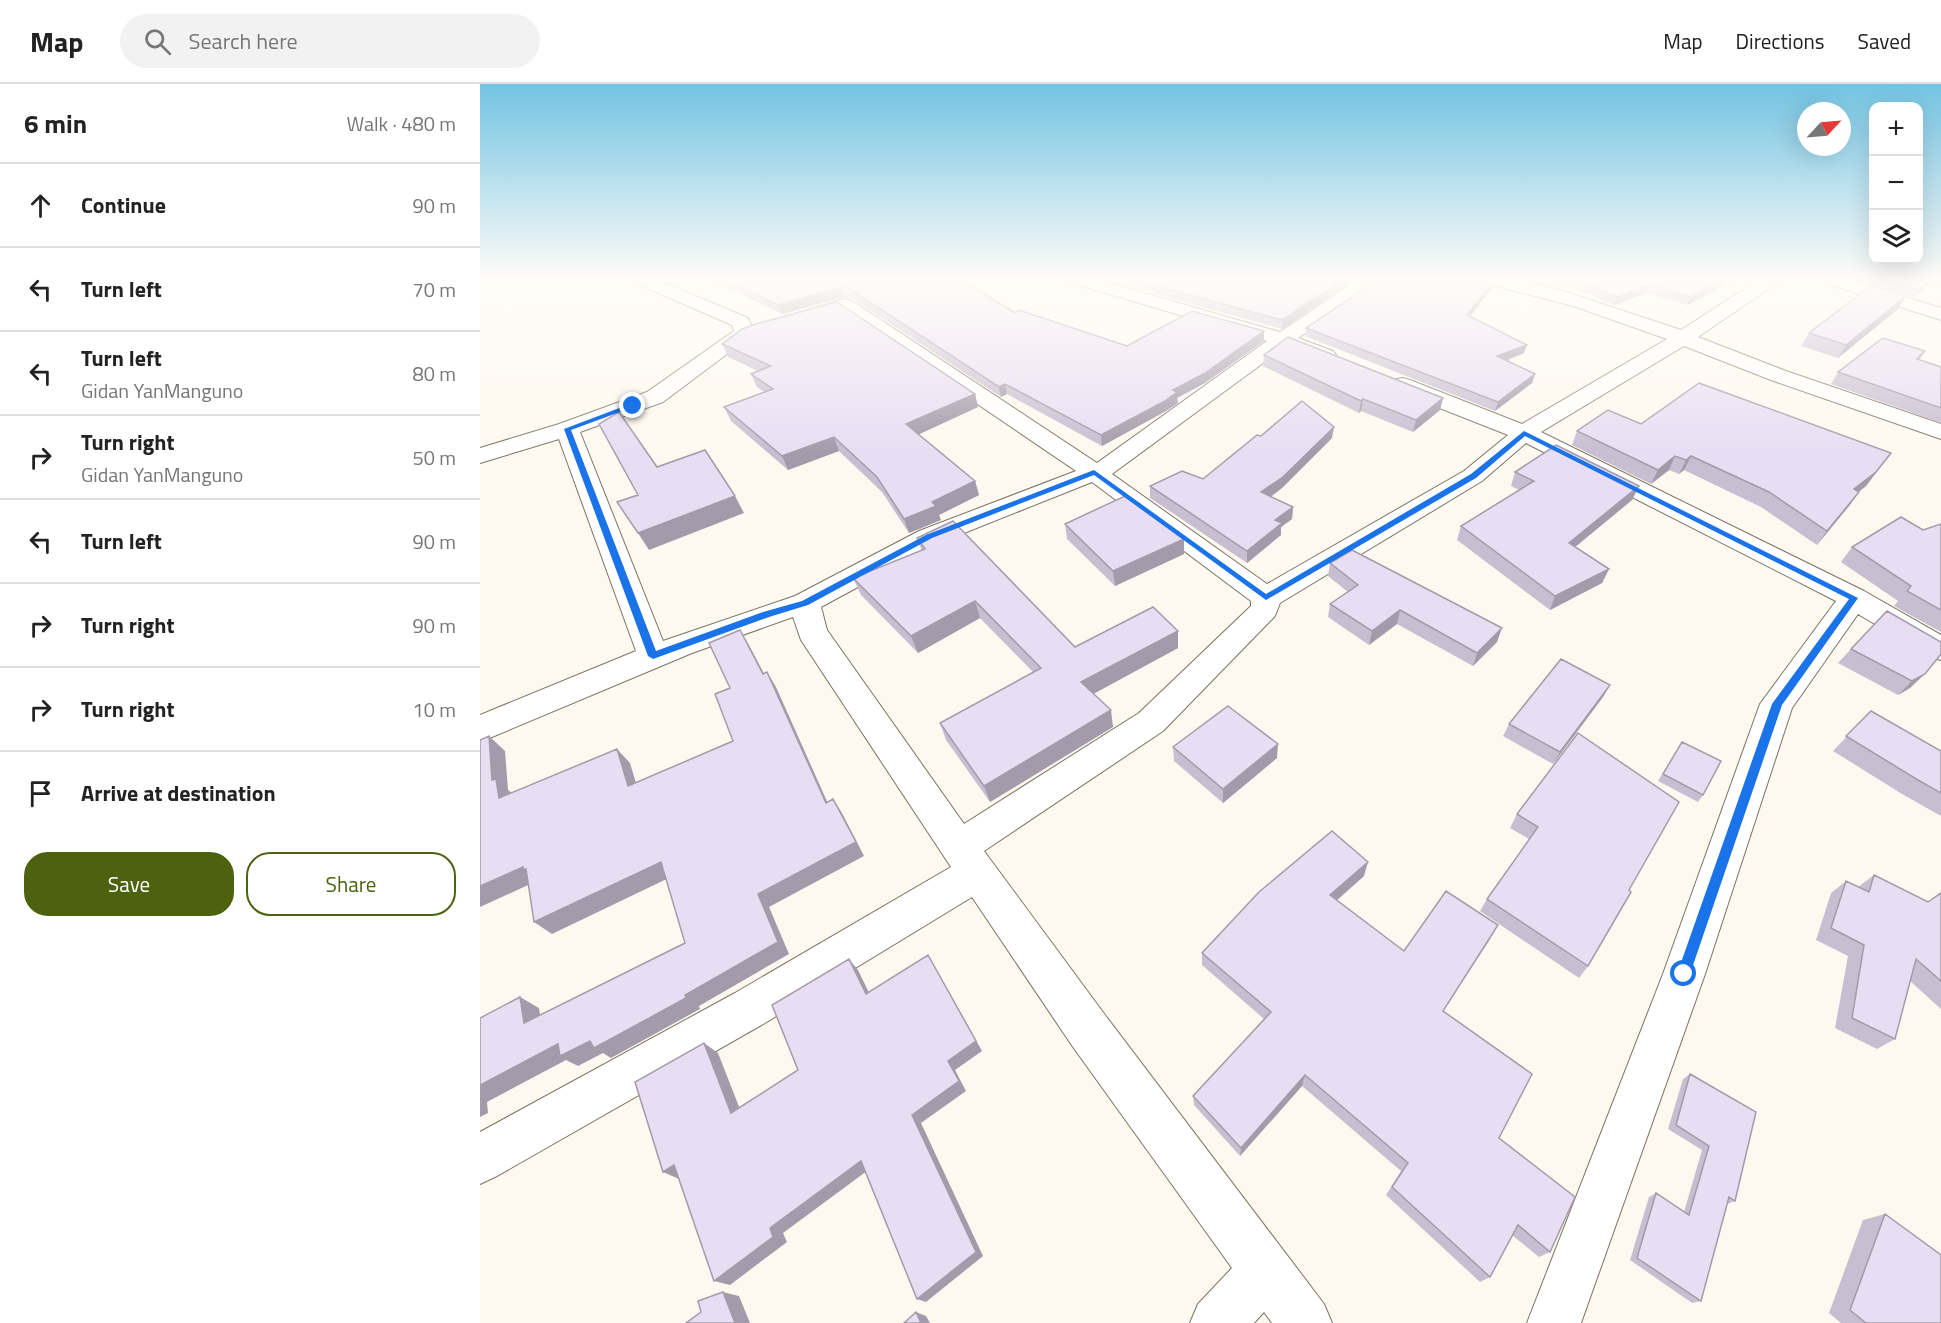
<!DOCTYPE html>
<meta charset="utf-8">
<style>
:root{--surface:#fff;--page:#f2f2f2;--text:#222;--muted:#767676;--line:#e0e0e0;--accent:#4c620e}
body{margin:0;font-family:"Titillium Web",sans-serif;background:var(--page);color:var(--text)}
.controls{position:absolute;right:18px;top:18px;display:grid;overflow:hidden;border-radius:12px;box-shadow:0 6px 24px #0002}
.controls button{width:54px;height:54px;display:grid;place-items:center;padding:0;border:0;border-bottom:2px solid var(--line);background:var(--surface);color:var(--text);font:30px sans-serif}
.compass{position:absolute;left:1317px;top:18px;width:54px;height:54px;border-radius:50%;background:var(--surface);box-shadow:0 6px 24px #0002;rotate:64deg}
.stop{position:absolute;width:18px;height:18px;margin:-14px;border:4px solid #1a73e8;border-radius:50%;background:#fff}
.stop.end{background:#1a73e8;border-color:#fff;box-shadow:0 2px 6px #0008}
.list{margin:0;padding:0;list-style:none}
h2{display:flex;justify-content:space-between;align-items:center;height:78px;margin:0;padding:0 24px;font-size:26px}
h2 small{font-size:20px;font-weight:400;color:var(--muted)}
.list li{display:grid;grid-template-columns:39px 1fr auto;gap:18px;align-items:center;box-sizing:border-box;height:84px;padding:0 24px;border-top:2px solid var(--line)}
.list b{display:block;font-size:22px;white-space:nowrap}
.list p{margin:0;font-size:20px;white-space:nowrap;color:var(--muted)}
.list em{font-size:20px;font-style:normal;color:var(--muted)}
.actions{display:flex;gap:12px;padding:18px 24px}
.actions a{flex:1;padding:14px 0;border:2px solid var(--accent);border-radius:24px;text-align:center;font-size:21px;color:var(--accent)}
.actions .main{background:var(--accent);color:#fff}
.icon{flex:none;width:33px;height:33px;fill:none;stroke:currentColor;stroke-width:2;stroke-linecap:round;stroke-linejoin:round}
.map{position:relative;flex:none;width:1461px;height:1239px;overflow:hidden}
header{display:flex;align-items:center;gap:36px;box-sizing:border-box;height:84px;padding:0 30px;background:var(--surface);border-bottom:2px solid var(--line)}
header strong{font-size:28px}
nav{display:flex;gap:33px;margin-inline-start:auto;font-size:21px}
.search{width:420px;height:54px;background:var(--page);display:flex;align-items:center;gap:15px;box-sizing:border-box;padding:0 21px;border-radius:33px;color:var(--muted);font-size:22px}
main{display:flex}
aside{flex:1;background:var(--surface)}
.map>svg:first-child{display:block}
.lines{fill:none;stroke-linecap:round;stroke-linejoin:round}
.minor-casing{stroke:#7d725f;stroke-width:2}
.minor{fill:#fff;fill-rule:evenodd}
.wall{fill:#c8bed1}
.shaded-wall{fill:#a39baa}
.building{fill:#e9ddf3;stroke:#a39baa;stroke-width:1.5}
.route{fill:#1a73e8}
</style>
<header>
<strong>Map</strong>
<div class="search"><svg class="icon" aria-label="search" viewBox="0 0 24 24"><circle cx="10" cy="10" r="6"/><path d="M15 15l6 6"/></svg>Search here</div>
<nav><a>Map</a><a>Directions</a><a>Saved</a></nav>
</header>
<main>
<aside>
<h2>6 min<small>Walk · 480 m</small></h2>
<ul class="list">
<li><svg class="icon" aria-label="ahead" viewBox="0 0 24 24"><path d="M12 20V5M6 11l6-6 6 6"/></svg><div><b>Continue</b></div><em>90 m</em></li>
<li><svg class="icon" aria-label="left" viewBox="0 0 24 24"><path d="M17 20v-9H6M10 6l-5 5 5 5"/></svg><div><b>Turn left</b></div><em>70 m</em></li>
<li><svg class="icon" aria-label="left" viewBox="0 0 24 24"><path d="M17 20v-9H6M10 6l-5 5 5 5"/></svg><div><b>Turn left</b><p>Gidan YanManguno</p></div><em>80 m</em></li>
<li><svg class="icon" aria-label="right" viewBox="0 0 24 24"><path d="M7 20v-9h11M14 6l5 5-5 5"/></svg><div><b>Turn right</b><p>Gidan YanManguno</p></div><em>50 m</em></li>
<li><svg class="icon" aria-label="left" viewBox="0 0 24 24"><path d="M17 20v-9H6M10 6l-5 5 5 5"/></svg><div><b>Turn left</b></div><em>90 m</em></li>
<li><svg class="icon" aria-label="right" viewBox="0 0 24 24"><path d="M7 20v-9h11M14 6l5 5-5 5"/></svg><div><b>Turn right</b></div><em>90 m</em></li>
<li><svg class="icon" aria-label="right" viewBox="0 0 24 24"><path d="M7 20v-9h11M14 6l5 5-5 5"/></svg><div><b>Turn right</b></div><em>10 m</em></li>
<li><svg class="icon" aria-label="arrive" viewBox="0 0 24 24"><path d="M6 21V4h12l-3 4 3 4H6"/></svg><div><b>Arrive at destination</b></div></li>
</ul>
<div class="actions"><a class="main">Save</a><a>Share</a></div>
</aside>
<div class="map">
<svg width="1461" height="1239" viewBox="0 0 1461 1239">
<rect width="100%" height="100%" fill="#fef9f0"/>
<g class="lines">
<defs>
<path id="minor" d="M 152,195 L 175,195 L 268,234 L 275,249 L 183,318 L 100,348 L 183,557 L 315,512 L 439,447 L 596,387 L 362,228 L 321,240 L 314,238 L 311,234 L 314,230 L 365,215 L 372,217 L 617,379 L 787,257 L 592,199 L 589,195 L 615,195 L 800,248 L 879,195 L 898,195 L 879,213 L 818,254 L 853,267 L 856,271 L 853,275 C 838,279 820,268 805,263 L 632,390 L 787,500 L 984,387 L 1028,351 L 914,306 L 911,301 L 914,296 L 922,294 L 930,296 L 1042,340 L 1187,255 L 1093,222 L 1004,199 L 1001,195 L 1033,195 L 1077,205 L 1201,246 L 1280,195 L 1300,195 L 1297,199 L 1218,253 L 1306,287 L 1461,340 L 1461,355 L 1291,296 L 1204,262 L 1061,348 L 1384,507 L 1461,551 L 1461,576 L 1450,573 L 1378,530 L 1312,624 L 1225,890 L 1101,1239 L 1047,1239 L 1183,890 L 1280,620 L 1356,517 L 1046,359 L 1002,397 L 800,519 L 795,532 L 683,647 L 504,767 L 625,931 L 844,1220 L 852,1239 L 792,1239 L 784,1228 L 774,1239 L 710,1239 L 718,1220 L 752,1184 L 593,963 L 492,813 L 285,939 L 17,1092 L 0,1100 L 0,1048 L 255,909 L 471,783 L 321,556 L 313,533 L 212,569 L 0,658 L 0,631 L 156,567 L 79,355 L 0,379 L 0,364 L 79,340 L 167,308 L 254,247 L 252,241 L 155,199 ZM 612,398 L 771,517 L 771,522 L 659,629 L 484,740 L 347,546 L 341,523 L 459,459 Z
M 1342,195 L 1368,195 L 1461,224 L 1461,236 L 1345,199 Z"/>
</defs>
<use href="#minor" class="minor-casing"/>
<use href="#minor" class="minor"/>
</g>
<path class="wall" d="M 229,195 L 480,195 L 535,229 L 647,262 L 784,247 L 784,257 L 725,299 L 697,314 L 698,319 L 686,327 L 622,362 L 527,310 L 521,313 L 373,215 L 364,213 L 302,230 Z
M 622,195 L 876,195 L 802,245 Z
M 1015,195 L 1012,204 L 990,232 L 1044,269 L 1026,277 L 1055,290 L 1052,299 L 1015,327 L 825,252 L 826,244 L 882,206 Z
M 1074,195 L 1257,195 L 1207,221 L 1167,209 L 1134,221 Z
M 1378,195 L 1461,195 L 1461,202 L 1450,199 L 1433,213 Z
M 1426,212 L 1418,225 L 1358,274 L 1321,262 L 1329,249 Z
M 242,260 L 495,310 L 498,323 L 439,350 L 495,397 L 499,411 L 459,431 L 461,436 L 429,449 L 402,408 L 359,367 L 308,386 L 251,337 L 244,323 L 284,308 L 277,303 L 271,290 L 278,287 L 248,273 Z
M 1445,267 L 1439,276 L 1461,283 L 1461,339 L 1351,300 L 1358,288 Z
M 784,271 L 960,326 L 933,348 L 881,327 L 879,329 L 783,282 Z
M 1097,347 L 1411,369 L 1386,402 L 1379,408 L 1369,422 L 1337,461 L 1281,423 L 1204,386 L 1199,390 L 1189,386 L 1171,400 L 1092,361 Z
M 781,352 L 852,354 L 802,404 L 791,413 L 813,423 L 812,435 L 801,443 L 801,451 L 767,479 L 670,414 L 670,402 L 723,395 Z
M 1035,388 L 1159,402 L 1152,416 L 1095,463 L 1129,485 L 1122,499 L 1070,526 L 977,456 L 981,442 L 1039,406 L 1031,402 Z
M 585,440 L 704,455 L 704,470 L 635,502 L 587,455 Z
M 1461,440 L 1461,548 L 1414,522 L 1418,517 L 1361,478 L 1372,463 L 1443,446 Z
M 437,454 L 595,563 L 698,547 L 698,564 L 613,610 L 633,643 L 510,718 L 466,656 L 460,639 L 553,588 L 500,534 L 438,569 L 381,511 L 373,494 L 442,467 Z
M 850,479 L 1017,558 L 993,582 L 917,540 L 889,561 L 848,533 L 850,520 L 868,508 L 848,492 Z
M 1461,558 L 1430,604 L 1418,611 L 1358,579 L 1371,565 Z
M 1130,601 L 1123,613 L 1073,680 L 1023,652 L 1029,640 Z
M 1391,627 L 1461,667 L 1461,732 L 1422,710 L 1353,667 Z
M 1098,649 L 1149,806 L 1108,882 L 1099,894 L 1000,827 L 1007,815 L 1049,755 L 1030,744 L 1037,730 Z
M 1202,658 L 1223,711 L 1218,718 L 1178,697 Z
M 693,663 L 797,674 L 743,719 L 694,677 Z
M 1394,791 L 1448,818 L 1461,808 L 1461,925 L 1430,897 L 1415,955 L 1397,965 L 1355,944 L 1368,872 L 1336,856 L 1351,809 L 1366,797 L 1378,803 Z
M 884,792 L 857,816 L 924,867 L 1011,854 L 963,927 L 1019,1054 L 1070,1168 L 1059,1173 L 1032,1151 L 1010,1193 L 1000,1198 L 906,1111 L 921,1087 L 822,1002 L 760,1072 L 714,1021 L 713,1012 L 784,935 L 722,881 L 722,869 Z
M 1210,990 L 1255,1117 L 1247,1120 L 1221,1217 L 1212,1219 L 1150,1176 L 1169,1113 L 1176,1109 L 1204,1128 L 1222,1066 L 1188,1045 L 1203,995 Z
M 1405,1130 L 1461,1239 L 1361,1239 L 1349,1229 L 1383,1136 Z"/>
<path class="shaded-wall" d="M 865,195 L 876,195 L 802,245 L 802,236 Z
M 1015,195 L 1012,204 L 985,239 L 987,231 Z
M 1245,195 L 1257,195 L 1207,221 L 1210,213 Z
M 1451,195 L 1453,195 L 1450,199 L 1433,213 L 1437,206 Z
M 1171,200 L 1167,209 L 1134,221 L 1137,213 Z
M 361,203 L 364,213 L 302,230 L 298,221 Z
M 1426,212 L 1418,225 L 1358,274 L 1366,261 Z
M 784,247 L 784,257 L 725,299 L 697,314 L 698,319 L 686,327 L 622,362 L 621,351 Z
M 1047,261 L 1044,269 L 1014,281 L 1017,272 Z
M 1055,290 L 1052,299 L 1015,327 L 1018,318 Z
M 525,300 L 527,310 L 521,313 L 519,303 Z
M 495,310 L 498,323 L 431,354 L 426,340 Z
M 963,314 L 960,326 L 933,348 L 936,336 Z
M 883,315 L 881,327 L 879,329 L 881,317 Z
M 854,343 L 852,354 L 802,404 L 780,420 L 781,408 Z
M 354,353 L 359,367 L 308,386 L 302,372 Z
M 1411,369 L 1386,402 L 1364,419 L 1374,405 Z
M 1195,372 L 1189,386 L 1171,400 L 1178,386 Z
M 1211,372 L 1204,386 L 1199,390 L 1206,376 Z
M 495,397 L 499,411 L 459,431 L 461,436 L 429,449 L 424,435 L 452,418 Z
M 1159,402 L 1152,416 L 1083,473 L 1089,459 Z
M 1379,408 L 1369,422 L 1337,461 L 1347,447 Z
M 255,412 L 264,429 L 169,466 L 158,449 Z
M 813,423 L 812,435 L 801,443 L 801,451 L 767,479 L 767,467 L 795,436 Z
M 704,455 L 704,470 L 635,502 L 633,487 Z
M 1129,485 L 1122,499 L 1070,526 L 1075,512 Z
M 495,517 L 500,534 L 438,569 L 431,552 Z
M 920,526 L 917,540 L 889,561 L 892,547 Z
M 1022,544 L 1017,558 L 993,582 L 997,569 Z
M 260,546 L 269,561 L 292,605 L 283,590 Z
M 698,547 L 698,564 L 604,615 L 601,598 Z
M 287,588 L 296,603 L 354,733 L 346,719 Z
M 1445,590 L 1430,604 L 1418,611 L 1432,597 Z
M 1130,601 L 1123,613 L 1073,680 L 1080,668 Z
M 631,626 L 633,643 L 510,718 L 504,702 Z
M 9,652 L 25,667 L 28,706 L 32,709 L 19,714 L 12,696 Z
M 798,660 L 797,674 L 743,719 L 743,705 Z
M 137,665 L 150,679 L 161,716 L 148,702 Z
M 353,715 L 362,729 L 384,772 L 289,823 L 309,870 L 219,922 L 220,925 L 131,974 L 123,969 L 98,982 L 86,976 L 7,1018 L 8,1029 L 0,1033 L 0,1001 L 78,960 L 205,911 L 278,810 Z
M 181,778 L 195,791 L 72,850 L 54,838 Z
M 888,778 L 884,792 L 847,825 L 850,811 Z
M 43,783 L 57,797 L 0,823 L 0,802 Z
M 448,871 L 502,967 L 475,986 L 486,1007 L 441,1039 L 503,1172 L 446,1218 L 437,1215 L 432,1031 L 468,977 Z
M 369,875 L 378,886 L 395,921 L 386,910 Z
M 40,913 L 59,924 L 63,950 L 44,939 Z
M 224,959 L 238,969 L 265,1038 L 251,1029 Z
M 825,991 L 822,1002 L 760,1072 L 761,1064 Z
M 381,1077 L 391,1084 L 303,1149 L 307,1158 L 250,1201 L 234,1197 L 290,1144 Z
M 194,1081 L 199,1095 L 183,1088 Z
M 243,1208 L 259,1212 L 270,1239 L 255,1239 Z
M 436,1228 L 446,1232 L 450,1239 L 441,1239 Z"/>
<path class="building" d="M 244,195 L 480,195 L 535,229 L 539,226 L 647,262 L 712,227 L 784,247 L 725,289 L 693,306 L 697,308 L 685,317 L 621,351 L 525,300 L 519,303 L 370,205 L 361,203 L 298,221 Z
M 651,195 L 865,195 L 802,236 Z
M 894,195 L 1015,195 L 987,231 L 1047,261 L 1017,272 L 1055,290 L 1018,318 L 826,244 L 882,206 Z
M 1095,195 L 1245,195 L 1210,213 L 1171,200 L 1137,213 Z
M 1401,195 L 1451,195 L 1437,206 Z
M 1392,201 L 1426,212 L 1366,261 L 1329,249 Z
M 357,218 L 495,310 L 426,340 L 495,397 L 452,418 L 456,422 L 424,435 L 397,393 L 354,353 L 302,372 L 244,323 L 293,305 L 271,290 L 291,282 L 242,260 L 262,245 L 276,240 Z
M 808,253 L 963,314 L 936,336 L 883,315 L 881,317 L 784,271 Z
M 1403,254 L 1445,267 L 1437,275 L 1461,283 L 1461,324 L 1358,288 Z
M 1219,299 L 1411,369 L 1396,388 L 1374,405 L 1379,408 L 1347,447 L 1289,408 L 1211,372 L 1206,376 L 1195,372 L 1178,386 L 1097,347 L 1128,326 L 1161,340 Z
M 822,317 L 854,343 L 803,393 L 781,408 L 813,423 L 795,436 L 802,439 L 767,467 L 670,402 L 702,387 L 723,395 L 777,351 L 781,352 Z
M 139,328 L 177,383 L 225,366 L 255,412 L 158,449 L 137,418 L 158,411 L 119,340 Z
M 1076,361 L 1159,402 L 1089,459 L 1129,485 L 1075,512 L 981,442 L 1054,397 L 1035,388 Z
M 645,412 L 704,455 L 633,487 L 585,440 Z
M 1421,433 L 1443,446 L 1461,440 L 1461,526 L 1427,507 L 1431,502 L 1372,463 Z
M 473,437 L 595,563 L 673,523 L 698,547 L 601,598 L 631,626 L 504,702 L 460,639 L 561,584 L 495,517 L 431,552 L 373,494 L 445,465 L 437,454 Z
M 872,466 L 1022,544 L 997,569 L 920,526 L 892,547 L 850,520 L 878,501 L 850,479 Z
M 1407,527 L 1461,558 L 1461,570 L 1445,590 L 1432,597 L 1371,565 Z
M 260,546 L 283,590 L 287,588 L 346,719 L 353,715 L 376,758 L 278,810 L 298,858 L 205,911 L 206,914 L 114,964 L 110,957 L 80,972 L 78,960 L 0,1001 L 0,934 L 40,913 L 44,939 L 205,859 L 181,778 L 54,838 L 46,785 L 44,786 L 43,783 L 0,802 L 0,656 L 9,652 L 12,696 L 16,695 L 19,714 L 137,665 L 148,702 L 253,657 L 235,610 L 250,604 L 229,559 Z
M 1081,575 L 1130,601 L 1080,668 L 1029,640 Z
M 748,622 L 798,660 L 743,705 L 693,663 Z
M 1391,627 L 1461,667 L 1461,709 L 1438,696 L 1366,652 Z
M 1098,649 L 1199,718 L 1149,806 L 1151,808 L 1108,882 L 1007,815 L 1058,743 L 1037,730 Z
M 1202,658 L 1241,677 L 1223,711 L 1183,690 Z
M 852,747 L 888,778 L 850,811 L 924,867 L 966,807 L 1018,841 L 963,927 L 1052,990 L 1019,1054 L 1095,1113 L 1070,1168 L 1038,1141 L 1010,1193 L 912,1103 L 928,1079 L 825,991 L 761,1064 L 713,1012 L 791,928 L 722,869 L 779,808 Z
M 1394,791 L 1448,818 L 1461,809 L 1461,897 L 1436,875 L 1415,955 L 1372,934 L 1384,861 L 1351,844 L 1366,797 L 1389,808 Z
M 448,871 L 496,957 L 468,977 L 479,997 L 432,1031 L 496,1168 L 437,1215 L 381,1077 L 290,1144 L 293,1153 L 234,1197 L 194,1081 L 183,1088 L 155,998 L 224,959 L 251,1029 L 318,986 L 292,921 L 369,875 L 386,910 Z
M 1210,990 L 1276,1028 L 1255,1117 L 1249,1113 L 1221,1217 L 1157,1174 L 1176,1109 L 1209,1131 L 1229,1062 L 1196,1041 Z
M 1405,1130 L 1461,1171 L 1461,1239 L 1386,1239 L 1370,1226 Z
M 243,1208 L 255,1239 L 206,1239 L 221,1228 L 218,1217 Z
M 436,1228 L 441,1239 L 424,1239 Z"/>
<linearGradient id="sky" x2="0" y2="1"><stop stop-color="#72c3e2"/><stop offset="0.53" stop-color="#fffcf8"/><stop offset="1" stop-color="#fffcf8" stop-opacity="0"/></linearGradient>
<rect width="1461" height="368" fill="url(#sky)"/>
<path class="route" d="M 150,320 L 156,322 L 91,346 L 176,567 L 283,528 L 322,517 L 446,451 L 614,386 L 786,510 L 991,390 L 1044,347 L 1378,514 L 1302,621 L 1210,890 L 1208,895 L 1204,896 L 1199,895 L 1197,890 L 1292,620 L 1369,515 L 1045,352 L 996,394 L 786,516 L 614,391 L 452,454 L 328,521 L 289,533 L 173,575 L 168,572 L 84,345 Z"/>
</svg>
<div class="controls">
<button>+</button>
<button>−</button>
<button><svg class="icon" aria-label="layers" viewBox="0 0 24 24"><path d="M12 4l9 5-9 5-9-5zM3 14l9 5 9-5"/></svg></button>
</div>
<svg class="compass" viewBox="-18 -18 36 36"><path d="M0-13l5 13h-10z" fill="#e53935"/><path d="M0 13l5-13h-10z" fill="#767676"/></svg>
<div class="stop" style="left:1204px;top:890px"></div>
<div class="stop end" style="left:153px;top:322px"></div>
</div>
</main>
